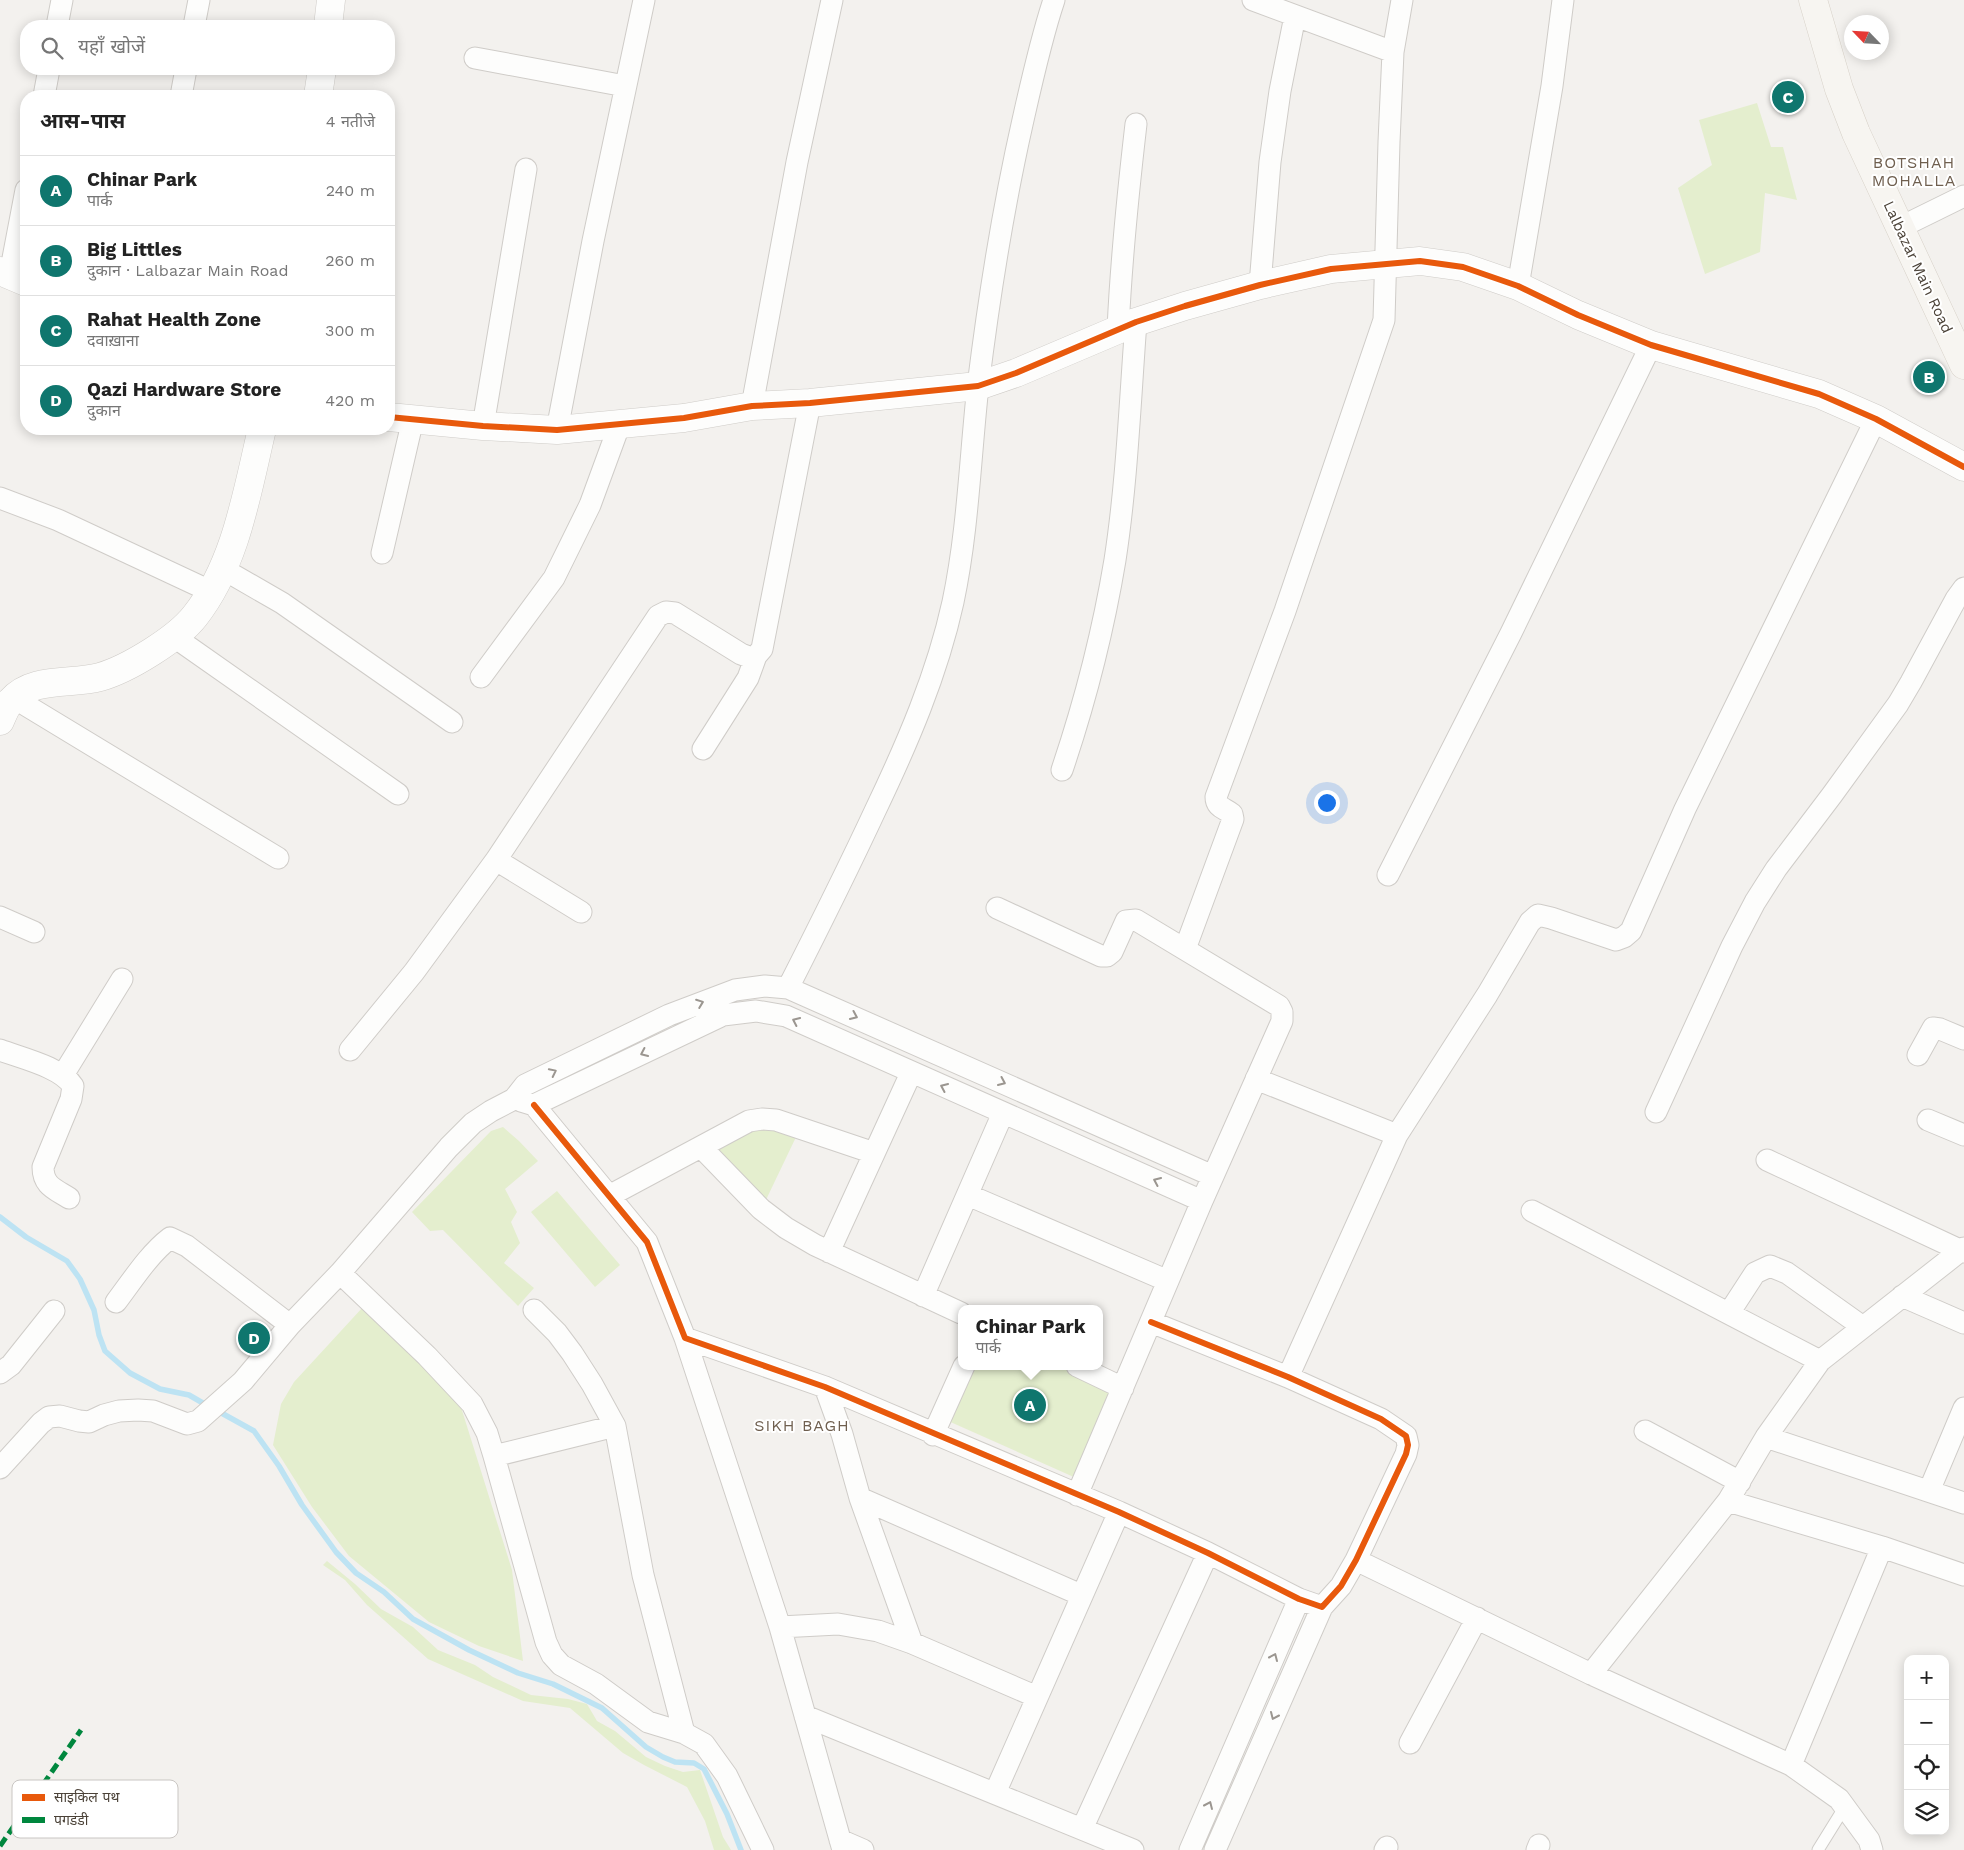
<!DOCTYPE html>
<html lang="hi">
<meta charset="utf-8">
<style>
:root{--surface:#fff;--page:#f6f6f6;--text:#222;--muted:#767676;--line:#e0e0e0;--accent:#0f766e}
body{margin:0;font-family:"Work Sans","Noto Sans Devanagari",sans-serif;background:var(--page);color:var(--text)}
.controls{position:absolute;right:15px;bottom:15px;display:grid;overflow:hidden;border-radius:10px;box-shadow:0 2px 12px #0003}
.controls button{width:45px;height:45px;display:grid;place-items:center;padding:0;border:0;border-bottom:1px solid var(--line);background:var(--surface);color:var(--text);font:25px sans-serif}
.compass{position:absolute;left:1844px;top:15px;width:45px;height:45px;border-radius:50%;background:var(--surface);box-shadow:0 2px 12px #0003;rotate:295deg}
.you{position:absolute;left:1326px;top:802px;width:18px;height:18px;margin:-12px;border:4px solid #fff;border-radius:50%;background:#1a73e8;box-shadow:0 0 0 8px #1a73e833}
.badge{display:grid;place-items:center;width:32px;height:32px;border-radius:50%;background:var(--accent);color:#fff;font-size:16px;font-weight:700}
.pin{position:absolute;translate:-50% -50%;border:2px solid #fff;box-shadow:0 1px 5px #0006}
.popup{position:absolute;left:958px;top:1305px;width:145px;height:65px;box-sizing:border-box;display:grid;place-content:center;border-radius:10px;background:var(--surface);filter:drop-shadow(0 1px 4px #0005);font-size:16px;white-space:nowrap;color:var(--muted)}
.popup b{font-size:19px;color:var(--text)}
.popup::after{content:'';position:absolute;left:50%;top:100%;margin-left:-10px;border:10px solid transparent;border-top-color:var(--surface)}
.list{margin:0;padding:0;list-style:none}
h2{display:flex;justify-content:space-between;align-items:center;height:65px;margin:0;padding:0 20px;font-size:21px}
h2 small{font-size:16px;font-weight:400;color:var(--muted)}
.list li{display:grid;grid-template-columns:32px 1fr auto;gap:15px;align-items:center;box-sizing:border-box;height:70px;padding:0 20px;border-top:1px solid var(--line)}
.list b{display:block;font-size:19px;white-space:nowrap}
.list p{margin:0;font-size:16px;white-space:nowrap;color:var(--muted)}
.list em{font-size:16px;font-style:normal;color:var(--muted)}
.icon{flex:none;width:28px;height:28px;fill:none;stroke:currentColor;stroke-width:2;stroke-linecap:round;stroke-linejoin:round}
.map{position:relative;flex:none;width:1964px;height:1850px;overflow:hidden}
.search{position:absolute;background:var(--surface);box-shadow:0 2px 12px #0003;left:20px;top:20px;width:375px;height:55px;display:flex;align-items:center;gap:12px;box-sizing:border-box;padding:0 18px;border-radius:20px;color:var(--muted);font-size:19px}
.panel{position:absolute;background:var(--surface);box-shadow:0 2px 12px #0003;left:20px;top:90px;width:375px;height:345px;border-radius:20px}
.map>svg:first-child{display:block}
.green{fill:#e4eece}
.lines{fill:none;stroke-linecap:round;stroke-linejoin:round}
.stream{stroke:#bde3f3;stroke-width:5.5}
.service-casing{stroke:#cfccc8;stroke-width:13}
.minor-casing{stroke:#cfccc8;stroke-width:23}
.tertiary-casing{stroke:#cfccc8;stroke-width:29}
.secondary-casing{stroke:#d6d0c7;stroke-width:29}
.service{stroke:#fdfdfc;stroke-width:11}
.minor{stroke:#fdfdfc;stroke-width:21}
.tertiary{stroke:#fdfdfc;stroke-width:28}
.secondary{stroke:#f7f5f1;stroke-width:28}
.quiet{stroke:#00873e;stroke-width:5;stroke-dasharray:10 5;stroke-linecap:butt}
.cycleway-casing{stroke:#fff;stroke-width:9}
.cycleway{stroke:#e8590c;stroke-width:6}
.oneway{stroke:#9b9690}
.labels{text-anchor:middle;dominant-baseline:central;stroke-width:4;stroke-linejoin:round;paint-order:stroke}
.street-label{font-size:15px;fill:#4b4238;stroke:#fff}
.neighbourhood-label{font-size:16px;letter-spacing:1px;fill:#6f5f4f;stroke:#fff}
.key{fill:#fff;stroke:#c9c6c3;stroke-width:1}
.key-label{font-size:14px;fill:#4b4238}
</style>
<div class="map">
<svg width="1964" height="1850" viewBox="0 0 1964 1850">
<rect width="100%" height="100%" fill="#f3f1ee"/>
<path class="green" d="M 1757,103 L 1771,147 L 1783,147 L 1797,200 L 1765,193 L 1760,252 L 1705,274 L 1678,188 L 1712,165 L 1699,120 Z
M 760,1124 L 797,1135 L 764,1204 L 712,1150 Z
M 503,1127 L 519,1141 L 538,1161 L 505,1189 L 517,1212 L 511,1222 L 520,1243 L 504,1263 L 534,1288 L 518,1306 L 443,1230 L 430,1231 L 412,1212 L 491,1131 Z
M 557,1191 L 620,1265 L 595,1287 L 531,1212 Z
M 363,1307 L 460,1404 L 512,1570 L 523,1661 L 479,1646 L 429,1622 L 349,1556 L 312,1507 L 273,1445 L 281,1404 L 294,1382 Z
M 970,1366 L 1058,1366 L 1114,1391 L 1076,1478 L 946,1420 Z
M 327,1561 L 355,1584 L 381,1609 L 413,1627 L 438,1650 L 475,1665 L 493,1677 L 531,1695 L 568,1699 L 587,1704 L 597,1721 L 615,1731 L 646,1757 L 665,1766 L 683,1772 L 700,1770 L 723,1837 L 731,1850 L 714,1850 L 705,1821 L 687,1787 L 644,1765 L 623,1753 L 570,1708 L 523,1701 L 428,1659 L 367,1605 L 345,1580 L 323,1565 Z"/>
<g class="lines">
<path class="stream" d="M 0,1217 L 26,1237 L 67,1261 L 80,1279 L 94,1310 L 99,1335 L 105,1351 L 130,1373 L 160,1389 L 189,1395 L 208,1406
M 216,1410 L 254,1431 L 279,1466 L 302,1505 L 336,1552 L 356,1573 L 384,1592 L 413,1619 L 469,1650 L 518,1673 L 553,1684 L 602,1708 L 646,1747 L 663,1757 L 675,1762 L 694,1763 L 704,1769 L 727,1814 L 741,1850"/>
<defs>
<path id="service" d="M 1818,1850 L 1844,1808"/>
<path id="minor" d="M 1253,0 L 1393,52
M 57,26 L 62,0
M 194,26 L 199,0
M 475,58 L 625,86
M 44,96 L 49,69
M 181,96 L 186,69
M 1899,228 L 1964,196
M 10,274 L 26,190
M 1260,285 L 1270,162 L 1280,91 L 1295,16
M 1518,286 L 1552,86 L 1563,0
M 1118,330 C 1121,261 1128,193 1136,124
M 752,406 L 797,162 L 832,0
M 483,426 L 526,169
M 557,430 L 593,241 L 644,0
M 0,498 L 58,520 L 212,592
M 382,553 L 413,419
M 223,569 L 282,603 L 452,722
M 173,636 L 398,794
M 481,677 L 554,578 L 590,505 L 619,426
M 14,698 L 278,858
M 703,749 L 748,678 L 756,656 L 762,649 L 810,403
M 1062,770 C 1085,702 1103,632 1115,560 C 1127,482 1130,401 1136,322
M 496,860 L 581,912
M 1388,875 L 1511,633 L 1651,345
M 997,908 L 1101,956 L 1107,956 L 1112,952 L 1126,921 L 1136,920 L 1279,1006 L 1282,1012 L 1282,1021 L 1202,1201 L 1077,1495
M 0,917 L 34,932
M 1185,949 L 1233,819 L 1232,814 C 1225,808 1216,808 1216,797 L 1285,611 L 1384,320 L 1389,142 L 1393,52 L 1402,0
M 788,988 C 818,929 847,871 875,811 C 907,744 937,675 953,602 C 968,531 970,459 978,386 C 989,297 1003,208 1023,120 C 1032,80 1041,39 1054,0
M 0,1050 C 21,1058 61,1067 73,1086 L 71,1099 L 43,1167 C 43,1186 55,1189 69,1198
M 350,1050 L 414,972 L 496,860 L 658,616 L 666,612 L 675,613 L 741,654 L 749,657 L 756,656
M 1918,1055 L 1933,1028 L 1940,1029 L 1964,1039
M 63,1075 L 122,979
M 1256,1079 L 1397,1135
M 521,1101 L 534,1105 L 723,1015 L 756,1011 L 786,1016 L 1202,1201
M 534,1105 L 647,1242 L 685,1338 L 825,1387 L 1119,1512 L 1208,1553 L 1299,1599 L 1322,1607 L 1341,1586 L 1356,1560 L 1406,1454 L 1408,1445 L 1406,1436 L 1381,1419 L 1288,1377 L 1151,1322
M 1656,1112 L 1732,946 L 1755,902 L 1776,869 L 1832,795 L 1898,704 L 1911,682 L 1956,599 L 1964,588
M 1928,1120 L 1964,1135
M 701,1147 L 761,1209 L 786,1228 L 815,1245 L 961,1313
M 1767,1160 L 1964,1252
M 968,1195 L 1168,1281
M 609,1196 L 749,1121 L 762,1119 L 776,1120 L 874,1153
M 1532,1211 L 1820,1361
M 829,1252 L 911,1073
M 340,1273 L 427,1356 L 472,1404 L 487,1433 L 494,1456 L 546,1642 L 552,1655 L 561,1665 L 596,1684 L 648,1722 L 684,1733
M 923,1296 L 1003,1113
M 1902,1296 L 1964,1323
M 116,1302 C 132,1281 149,1254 170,1238 L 187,1246 L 290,1325
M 534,1310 L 557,1333 L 572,1353 L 592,1384 L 615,1426 L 643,1575 L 684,1733 L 704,1744 L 727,1776 L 763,1850
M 1729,1313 L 1755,1273 L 1770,1266 L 1787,1273 L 1863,1327
M 685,1338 L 780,1627 L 843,1850
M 1077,1366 L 1123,1388
M 0,1373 L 11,1365 L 54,1311
M 1288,1377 L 1397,1135 L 1487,995 L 1530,922 L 1538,915 L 1551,918 L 1616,940 L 1624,937 L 1631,931 L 1685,809 L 1876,419
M 825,1387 L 842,1434 L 860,1498 L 912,1643
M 1645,1431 L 1740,1482
M 933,1435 L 964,1366
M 1766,1437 L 1964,1503
M 494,1456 L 615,1426
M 0,1468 L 41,1423 L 49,1417 L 60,1416 L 79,1421 L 89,1422 L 104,1415 L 119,1411 L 138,1410 L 153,1411 L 187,1424 L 198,1421 L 243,1381 L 290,1325 L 340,1273 L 449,1147 L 473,1123 L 491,1111 L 514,1099 L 525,1085 L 669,1015 L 735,990 L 765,986 L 788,988 L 1213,1176
M 1929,1491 L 1964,1408
M 860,1498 L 1081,1595
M 1728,1501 L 1882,1547 L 1964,1575
M 1356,1560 L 1591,1674 L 1791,1765 L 1839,1799 L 1869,1840 L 1872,1850
M 780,1627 L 838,1624 L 878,1631 L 912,1643 L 1037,1697
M 1591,1674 L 1728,1501 L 1766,1437 L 1820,1361 L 1964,1248
M 805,1716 L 1133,1850
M 1410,1743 L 1477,1618
M 1791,1765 L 1882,1547
M 995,1793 L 1119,1512
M 1082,1829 L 1208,1553
M 840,1840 L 863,1850
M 1190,1850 L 1299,1599
M 1215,1850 L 1322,1607
M 1385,1850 L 1387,1847
M 1537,1850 L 1539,1845"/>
<path id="tertiary" d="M 328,26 L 331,0
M 318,96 L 322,69
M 0,271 L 26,282
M 389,417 L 483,426 L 557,430 L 684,418 L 752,406 L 810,403 L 978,386 L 1016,373 L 1136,322 L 1185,306 L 1260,285 L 1331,269 L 1420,261 L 1463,267 L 1518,286 L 1578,315 L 1651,345 L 1819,394 L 1876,419 L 1964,467
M 0,721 C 3,714 6,706 11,701 C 32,676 72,685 100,677 C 128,669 177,639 195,616 C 236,564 247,492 262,429"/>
<path id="secondary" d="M 1813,0 L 1839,89 L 1856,133 L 1964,365"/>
</defs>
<use href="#service" class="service-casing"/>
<use href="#minor" class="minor-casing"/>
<use href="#tertiary" class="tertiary-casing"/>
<use href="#secondary" class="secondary-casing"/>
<use href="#service" class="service"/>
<use href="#minor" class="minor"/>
<use href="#tertiary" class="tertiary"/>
<use href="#secondary" class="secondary"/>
<path class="quiet" d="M 0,1846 L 81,1730"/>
<defs>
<path id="cycleway" d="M 389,417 L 483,426 L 557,430 L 684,418 L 752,406 L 810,403 L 978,386 L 1016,373 L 1136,322 L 1185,306 L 1260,285 L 1331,269 L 1420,261 L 1463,267 L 1518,286 L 1578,315 L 1651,345 L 1819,394 L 1876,419 L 1964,467
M 534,1105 L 647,1242 L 685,1338 L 825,1387 L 1119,1512 L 1208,1553 L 1299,1599 L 1322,1607 L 1341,1586 L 1356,1560 L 1406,1454 L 1408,1445 L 1406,1436 L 1381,1419 L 1288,1377 L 1151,1322"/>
</defs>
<use href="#cycleway" class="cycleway-casing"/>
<use href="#cycleway" class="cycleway"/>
</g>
<defs><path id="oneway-chevron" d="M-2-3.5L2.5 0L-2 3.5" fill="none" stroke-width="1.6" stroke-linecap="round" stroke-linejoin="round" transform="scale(1.25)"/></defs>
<g class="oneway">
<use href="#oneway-chevron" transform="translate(700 1003) rotate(-21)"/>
<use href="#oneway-chevron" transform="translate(854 1016) rotate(24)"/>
<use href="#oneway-chevron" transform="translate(796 1021) rotate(-155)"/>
<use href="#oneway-chevron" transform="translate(644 1053) rotate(155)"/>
<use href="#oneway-chevron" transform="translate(553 1072) rotate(-26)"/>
<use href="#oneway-chevron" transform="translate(1002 1082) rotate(24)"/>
<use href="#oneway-chevron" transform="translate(944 1087) rotate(-156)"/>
<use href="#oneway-chevron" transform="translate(1157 1181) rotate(-156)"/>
<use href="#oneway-chevron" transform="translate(1274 1657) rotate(-66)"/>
<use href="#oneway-chevron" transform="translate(1274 1716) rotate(114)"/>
<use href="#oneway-chevron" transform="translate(1209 1805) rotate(-66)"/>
</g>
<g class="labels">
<g class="street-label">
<text transform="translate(1918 267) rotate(65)">Lalbazar Main Road</text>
</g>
<g class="neighbourhood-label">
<text x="1914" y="162">BOTSHAH<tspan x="1914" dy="18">MOHALLA</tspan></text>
<text x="802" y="1425">SIKH BAGH</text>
</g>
</g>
<rect x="12" y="1780" width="166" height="58" rx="8" class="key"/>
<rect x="22" y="1794" width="23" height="7" fill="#e8590c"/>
<rect x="22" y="1817" width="23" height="6" fill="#00873e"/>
<g class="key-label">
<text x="54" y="1802">साइकिल पथ</text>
<text x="54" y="1825">पगडंडी</text>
</g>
</svg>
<div class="controls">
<button>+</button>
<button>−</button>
<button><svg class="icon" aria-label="locate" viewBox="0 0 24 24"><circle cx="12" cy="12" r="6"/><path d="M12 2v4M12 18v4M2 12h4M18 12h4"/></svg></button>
<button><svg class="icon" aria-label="layers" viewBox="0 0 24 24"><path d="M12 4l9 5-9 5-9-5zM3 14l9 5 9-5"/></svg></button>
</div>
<svg class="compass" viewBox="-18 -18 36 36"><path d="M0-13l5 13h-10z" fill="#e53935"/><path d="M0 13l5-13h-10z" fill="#767676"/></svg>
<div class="you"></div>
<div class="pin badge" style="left:1030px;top:1405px">A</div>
<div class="popup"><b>Chinar Park</b>पार्क</div>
<div class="pin badge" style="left:1929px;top:377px">B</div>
<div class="pin badge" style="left:1788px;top:97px">C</div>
<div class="pin badge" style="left:254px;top:1338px">D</div>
<div class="search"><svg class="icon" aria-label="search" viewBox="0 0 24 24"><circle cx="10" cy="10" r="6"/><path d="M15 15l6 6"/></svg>यहाँ खोजें</div>
<section class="panel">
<h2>आस-पास<small>4 नतीजे</small></h2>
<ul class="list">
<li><span class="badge">A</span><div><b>Chinar Park</b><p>पार्क</p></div><em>240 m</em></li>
<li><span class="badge">B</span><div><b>Big Littles</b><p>दुकान · Lalbazar Main Road</p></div><em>260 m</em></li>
<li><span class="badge">C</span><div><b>Rahat Health Zone</b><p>दवाख़ाना</p></div><em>300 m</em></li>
<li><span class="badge">D</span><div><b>Qazi Hardware Store</b><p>दुकान</p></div><em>420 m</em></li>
</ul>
</section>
</div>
